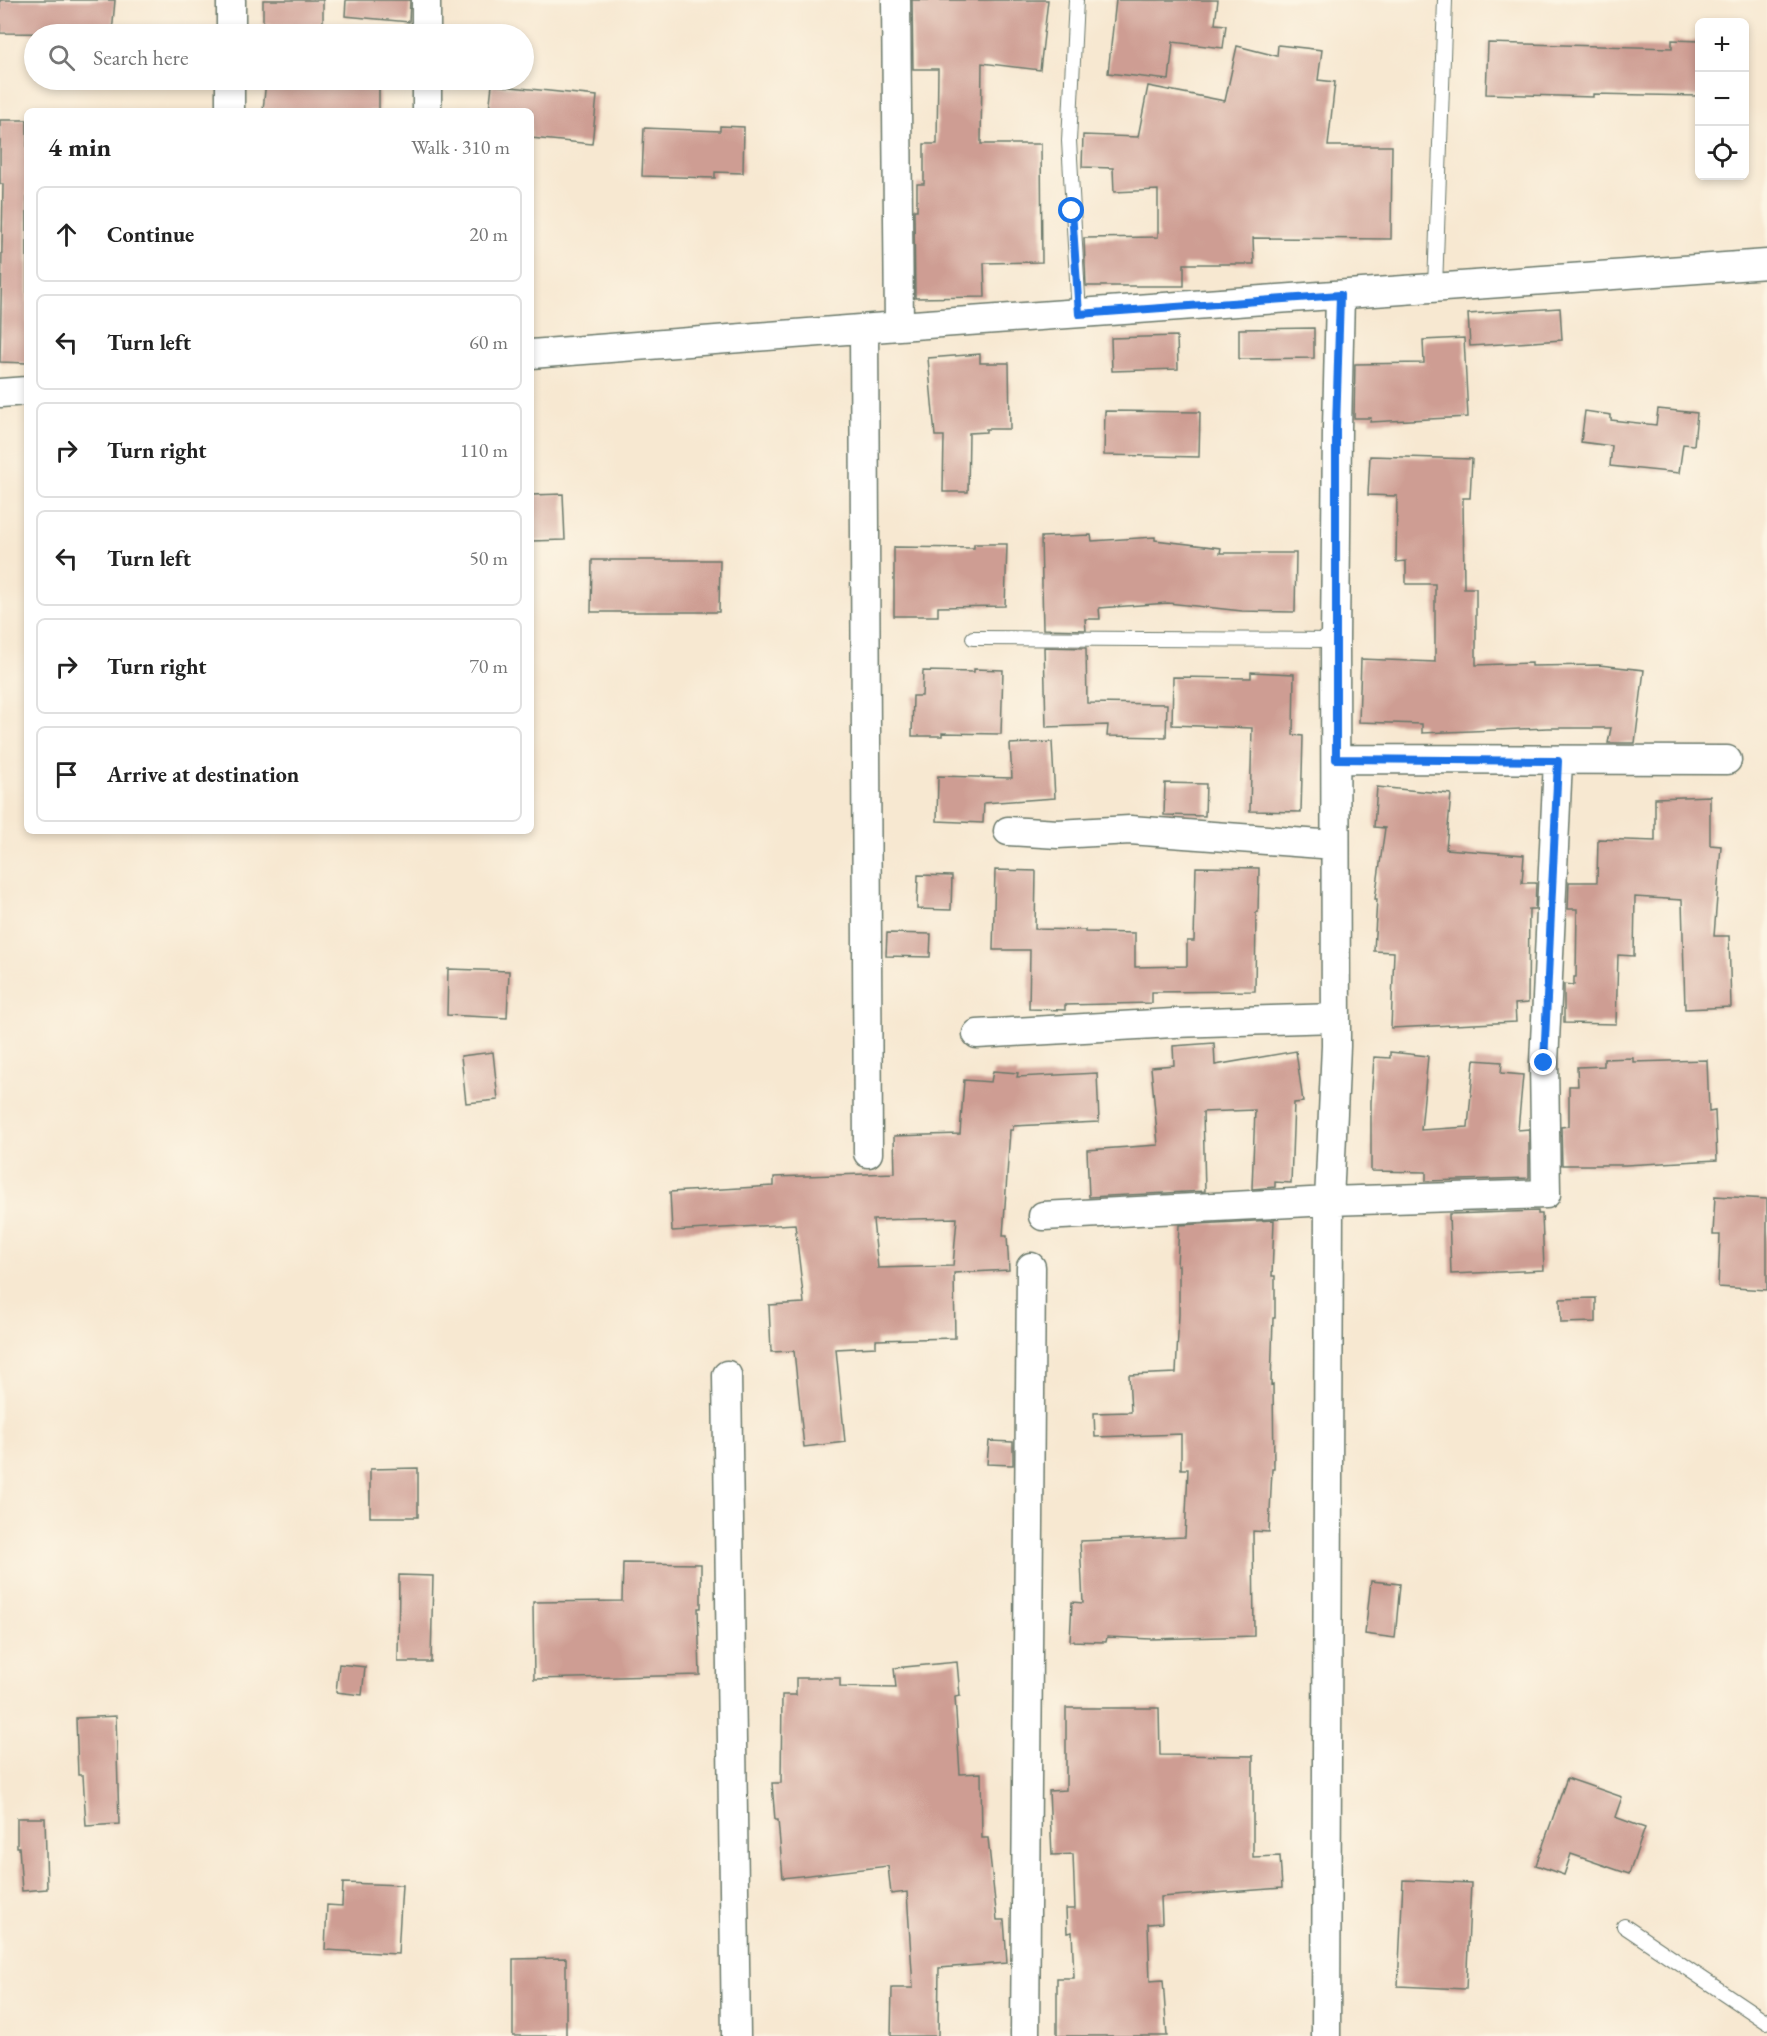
<!DOCTYPE html>
<meta charset="utf-8">
<style>
:root{--surface:#fff;--page:#f6f6f6;--text:#222;--muted:#767676;--line:#e0e0e0}
body{margin:0;font-family:"EB Garamond",serif;background:var(--page);color:var(--text)}
.controls{position:absolute;right:18px;top:18px;display:grid;overflow:hidden;border-radius:9px;box-shadow:0 3px 9px #0003}
.controls button{width:54px;height:54px;display:grid;place-items:center;padding:0;border:0;border-bottom:2px solid var(--line);background:var(--surface);color:var(--text);font:30px sans-serif}
.stop{position:absolute;width:18px;height:18px;margin:-14px;border:4px solid #1a73e8;border-radius:50%;background:#fff}
.stop.end{background:#1a73e8;border-color:#fff;box-shadow:0 2px 6px #0008}
.list{margin:0;padding:0;list-style:none}
h2{display:flex;justify-content:space-between;align-items:center;height:78px;margin:0;padding:0 24px;font-size:26px}
h2 small{font-size:20px;font-weight:400;color:var(--muted)}
.list li{display:grid;grid-template-columns:39px 1fr auto;gap:18px;align-items:center;box-sizing:border-box;height:96px;margin:0 12px 12px;padding:0 12px;border:2px solid var(--line);border-radius:9px}
.list b{display:block;font-size:22px;white-space:nowrap}
.list em{font-size:20px;font-style:normal;color:var(--muted)}
.icon{flex:none;width:33px;height:33px;fill:none;stroke:currentColor;stroke-width:2;stroke-linecap:round;stroke-linejoin:round}
.map{position:relative;flex:none;width:1767px;height:2036px;overflow:hidden}
.search{position:absolute;background:var(--surface);box-shadow:0 3px 9px #0003;left:24px;top:24px;width:510px;height:66px;display:flex;align-items:center;gap:15px;box-sizing:border-box;padding:0 21px;border-radius:33px;color:var(--muted);font-size:22px}
.panel{position:absolute;background:var(--surface);box-shadow:0 3px 9px #0003;left:24px;top:108px;width:510px;height:726px;border-radius:9px}
.map>svg:first-child{display:block}
.building{fill:#ce9d93;fill-rule:evenodd}
.lines{fill:none;stroke-linecap:round;stroke-linejoin:round}
.service-casing{stroke:#6b796b;stroke-width:16}
.minor-casing{stroke:#6b796b;stroke-width:31}
.service{stroke:#fff;stroke-width:14}
.minor{stroke:#fff;stroke-width:28}
.route{stroke:#1a73e8;stroke-width:8}
</style>
<div class="map">
<svg width="1767" height="2036" viewBox="0 0 1767 2036">
<rect width="100%" height="100%" fill="#fcf5e5"/>
<filter id="ink" filterUnits="userSpaceOnUse"><feTurbulence type="fractalNoise" baseFrequency=".0167" numOctaves="2"/><feDisplacementMap in="SourceGraphic" scale="12" xChannelSelector="R" yChannelSelector="G"/><feConvolveMatrix kernelMatrix="1 2 1 2 8 2 1 2 1" color-interpolation-filters="sRGB"/></filter>
<filter id="wash" filterUnits="userSpaceOnUse"><feTurbulence type="fractalNoise" baseFrequency=".008" numOctaves="4" result="noise"/><feDisplacementMap in="SourceGraphic" scale="24" xChannelSelector="R" yChannelSelector="G"/><feGaussianBlur stdDeviation="1.35" result="paint"/><feColorMatrix in="noise" values="0 0 0 0 0 0 0 0 0 0 0 0 0 0 0 0 0 1.4 0 .05"/><feComposite in="paint" operator="in"/></filter>
<g filter="url(#wash)">
<rect width="100%" height="100%" fill="#f7e8d1"/>
<g id="blocks">
<path class="building" d="M 0,0 L 115,0 L 112,34 L 0,33 Z
M 263,0 L 323,0 L 323,25 L 263,25 Z
M 346,0 L 410,0 L 409,22 L 345,16 Z
M 912,0 L 1048,0 L 1040,70 L 982,63 L 981,144 L 1041,144 L 1042,262 L 984,263 L 985,297 L 915,298 L 914,210 L 917,210 L 917,184 L 924,184 L 924,144 L 937,144 L 938,69 L 913,69 Z
M 1116,0 L 1218,0 L 1215,24 L 1226,25 L 1223,48 L 1173,42 L 1169,80 L 1108,73 Z
M 1672,40 L 1700,41 L 1700,96 L 1593,94 L 1593,97 L 1486,94 L 1488,43 L 1672,48 Z
M 1278,45 L 1322,50 L 1318,80 L 1335,82 L 1328,146 L 1392,146 L 1391,239 L 1253,238 L 1254,264 L 1184,264 L 1184,286 L 1086,286 L 1084,238 L 1158,237 L 1158,190 L 1114,192 L 1113,168 L 1082,167 L 1083,135 L 1138,137 L 1148,86 L 1225,101 L 1237,46 L 1277,56 Z
M 266,80 L 379,80 L 379,111 L 263,111 Z
M 492,85 L 597,96 L 592,144 L 531,138 L 531,111 L 489,111 Z
M 0,120 L 27,120 L 27,363 L 0,362 L 3,184 L 0,184 Z
M 720,126 L 744,127 L 743,173 L 715,172 L 715,178 L 642,176 L 644,128 L 720,131 Z
M 1560,308 L 1562,340 L 1470,346 L 1468,314 Z
M 1314,328 L 1314,358 L 1239,359 L 1239,329 Z
M 1177,336 L 1178,369 L 1112,371 L 1111,338 Z
M 1464,338 L 1468,417 L 1370,422 L 1371,418 L 1354,418 L 1355,364 L 1424,363 L 1423,340 Z
M 980,354 L 980,363 L 1009,363 L 1010,429 L 986,429 L 986,432 L 969,433 L 968,492 L 943,492 L 944,436 L 935,436 L 928,358 Z
M 1658,409 L 1697,413 L 1694,445 L 1683,444 L 1679,473 L 1610,466 L 1612,446 L 1581,442 L 1585,411 L 1611,415 L 1611,420 L 1656,425 Z
M 1105,411 L 1200,412 L 1199,457 L 1104,455 Z
M 1370,456 L 1472,459 L 1470,498 L 1463,498 L 1464,588 L 1476,588 L 1476,665 L 1532,663 L 1532,666 L 1599,665 L 1644,670 L 1635,743 L 1608,743 L 1611,728 L 1548,728 L 1422,733 L 1422,724 L 1359,722 L 1361,659 L 1435,662 L 1435,584 L 1406,584 L 1406,561 L 1396,562 L 1397,496 L 1368,495 Z
M 563,494 L 565,540 L 531,541 L 531,495 Z
M 1091,535 L 1092,541 L 1155,537 L 1155,540 L 1221,548 L 1220,553 L 1296,553 L 1295,612 L 1242,611 L 1168,603 L 1099,608 L 1100,619 L 1085,619 L 1086,630 L 1043,629 L 1041,537 Z
M 974,544 L 1007,544 L 1005,606 L 938,607 L 938,616 L 894,616 L 894,547 L 974,548 Z
M 592,560 L 720,560 L 719,612 L 591,612 Z
M 1044,647 L 1086,648 L 1087,703 L 1167,704 L 1166,737 L 1107,736 L 1108,725 L 1046,727 Z
M 974,669 L 1003,670 L 1001,734 L 942,733 L 942,736 L 912,736 L 913,696 L 922,696 L 923,671 L 974,672 Z
M 1251,672 L 1294,674 L 1293,735 L 1303,736 L 1301,812 L 1250,811 L 1252,728 L 1172,725 L 1173,677 L 1251,678 Z
M 1052,742 L 1055,798 L 984,803 L 983,823 L 937,821 L 938,776 L 1012,778 L 1010,744 Z
M 1165,783 L 1206,784 L 1205,816 L 1164,815 Z
M 1377,787 L 1451,794 L 1446,849 L 1524,855 L 1522,883 L 1536,883 L 1535,909 L 1529,909 L 1528,1003 L 1515,1004 L 1516,1022 L 1391,1028 L 1394,952 L 1374,951 L 1377,899 L 1375,899 L 1385,828 L 1374,827 Z
M 1710,796 L 1710,845 L 1721,846 L 1714,936 L 1729,936 L 1731,1007 L 1685,1009 L 1682,900 L 1635,897 L 1634,956 L 1618,955 L 1616,1024 L 1564,1023 L 1564,984 L 1574,985 L 1574,977 L 1576,977 L 1577,909 L 1568,909 L 1569,882 L 1597,882 L 1598,839 L 1655,841 L 1655,798 Z
M 1196,867 L 1259,868 L 1258,912 L 1256,912 L 1255,991 L 1152,992 L 1152,1003 L 1065,1005 L 1065,1010 L 1029,1009 L 1030,950 L 993,950 L 995,870 L 1036,871 L 1035,929 L 1085,930 L 1085,932 L 1135,933 L 1135,967 L 1187,966 L 1187,941 L 1194,941 Z
M 918,875 L 952,876 L 951,910 L 917,909 Z
M 887,933 L 931,934 L 930,957 L 886,956 Z
M 448,969 L 509,971 L 507,1018 L 447,1015 Z
M 1214,1043 L 1215,1065 L 1296,1051 L 1303,1102 L 1294,1103 L 1291,1183 L 1275,1182 L 1275,1187 L 1252,1189 L 1255,1110 L 1203,1112 L 1205,1191 L 1089,1197 L 1087,1150 L 1158,1145 L 1151,1067 L 1174,1065 L 1173,1046 Z
M 493,1052 L 498,1100 L 466,1103 L 461,1056 Z
M 1390,1052 L 1428,1056 L 1421,1130 L 1468,1127 L 1474,1060 L 1502,1062 L 1501,1073 L 1523,1075 L 1518,1130 L 1529,1129 L 1529,1178 L 1426,1181 L 1426,1172 L 1371,1171 L 1371,1102 L 1374,1057 L 1390,1058 Z
M 1633,1058 L 1633,1062 L 1707,1060 L 1709,1112 L 1715,1111 L 1717,1160 L 1625,1165 L 1562,1165 L 1561,1127 L 1569,1126 L 1569,1086 L 1578,1086 L 1577,1067 L 1604,1066 L 1604,1059 Z
M 993,1071 L 1018,1073 L 1017,1077 L 1097,1073 L 1099,1122 L 1013,1126 L 1013,1130 L 1010,1130 L 1003,1236 L 1007,1236 L 1009,1270 L 954,1273 L 955,1338 L 876,1340 L 876,1347 L 836,1349 L 845,1442 L 804,1447 L 794,1351 L 771,1352 L 769,1305 L 804,1303 L 795,1224 L 672,1231 L 670,1192 L 774,1186 L 774,1177 L 895,1173 L 894,1136 L 960,1134 L 964,1080 L 991,1082 ZM 957,1218 L 953,1266 L 878,1268 L 873,1220 Z
M 1715,1196 L 1767,1199 L 1767,1290 L 1718,1287 L 1720,1235 L 1713,1235 Z
M 1538,1211 L 1538,1214 L 1542,1214 L 1544,1270 L 1451,1274 L 1449,1214 Z
M 1274,1220 L 1272,1276 L 1275,1276 L 1275,1318 L 1273,1318 L 1271,1385 L 1273,1384 L 1274,1469 L 1272,1469 L 1269,1532 L 1253,1531 L 1254,1636 L 1151,1639 L 1107,1637 L 1106,1642 L 1070,1641 L 1072,1602 L 1083,1603 L 1080,1541 L 1185,1537 L 1188,1469 L 1181,1469 L 1181,1434 L 1095,1437 L 1094,1413 L 1131,1412 L 1129,1375 L 1176,1373 L 1179,1314 L 1179,1265 L 1177,1265 L 1179,1225 Z
M 1596,1298 L 1596,1322 L 1561,1323 L 1560,1299 Z
M 989,1441 L 1013,1442 L 1013,1465 L 987,1464 Z
M 418,1468 L 418,1517 L 370,1517 L 370,1469 Z
M 623,1563 L 701,1564 L 701,1608 L 698,1608 L 700,1675 L 534,1679 L 533,1602 L 622,1601 Z
M 399,1575 L 433,1576 L 431,1662 L 398,1662 Z
M 1371,1581 L 1400,1584 L 1395,1638 L 1365,1634 Z
M 957,1662 L 960,1696 L 955,1697 L 960,1774 L 981,1773 L 982,1838 L 988,1838 L 997,1920 L 1004,1920 L 1007,1963 L 939,1968 L 938,2036 L 891,2036 L 892,1988 L 913,1988 L 907,1892 L 891,1894 L 888,1866 L 783,1878 L 778,1820 L 775,1820 L 772,1783 L 781,1783 L 782,1695 L 796,1695 L 796,1678 L 840,1678 L 840,1687 L 896,1688 L 894,1668 Z
M 339,1664 L 365,1667 L 362,1695 L 336,1692 Z
M 1066,1708 L 1159,1708 L 1160,1755 L 1253,1756 L 1253,1857 L 1280,1856 L 1282,1888 L 1161,1897 L 1162,1923 L 1148,1924 L 1150,1981 L 1163,1980 L 1167,2036 L 1057,2036 L 1057,1978 L 1074,1978 L 1072,1932 L 1067,1933 L 1066,1909 L 1075,1909 L 1073,1854 L 1052,1855 L 1049,1791 L 1066,1790 Z
M 116,1716 L 119,1824 L 86,1826 L 83,1775 L 78,1775 L 76,1718 Z
M 1567,1778 L 1622,1797 L 1615,1817 L 1645,1828 L 1629,1874 L 1571,1854 L 1564,1875 L 1536,1865 Z
M 17,1818 L 45,1818 L 47,1889 L 22,1891 L 19,1847 L 17,1847 Z
M 1403,1880 L 1471,1883 L 1466,1989 L 1398,1986 Z
M 343,1883 L 402,1885 L 398,1954 L 325,1950 L 327,1905 L 342,1906 Z
M 566,1958 L 566,2036 L 513,2036 L 513,1959 Z"/>
</g>
</g>
<g filter="url(#ink)">
<use href="#blocks" fill-opacity="0" stroke="#6b796b" stroke-width="1.5"/>
<g class="lines">
<defs>
<path id="service" d="M 1076,0 L 1069,141 L 1079,314
M 1435,288 L 1445,0
M 973,638 L 1335,640
M 1624,1926 L 1767,2022"/>
<path id="minor" d="M 426,0 L 426,34
M 896,0 L 899,326
M 231,34 L 231,0
M 427,80 L 427,111
M 230,111 L 230,80
M 864,329 L 868,1153
M 531,354 L 899,326 L 1767,264
M 0,393 L 27,391
M 1336,759 L 1727,760
M 1008,831 L 1058,834 L 1130,830 L 1335,845
M 977,1034 L 1173,1023 L 1336,1018
M 1043,1216 L 1329,1201 L 1546,1194 L 1544,1063 L 1558,761
M 727,1375 L 736,2036
M 1025,2036 L 1031,1267
M 1326,2036 L 1329,1201 L 1336,1046 L 1335,640 L 1337,428 L 1340,295"/>
</defs>
<use href="#service" class="service-casing"/>
<use href="#minor" class="minor-casing"/>
<use href="#service" class="service"/>
<use href="#minor" class="minor"/>
</g>
</g>
<g class="lines" filter="url(#ink)">
<path class="route" d="M 1072,211 L 1079,314 L 1340,295 L 1336,428 L 1336,759 L 1558,761 L 1544,1063"/>
</g>
</svg>
<div class="controls">
<button>+</button>
<button>−</button>
<button><svg class="icon" aria-label="locate" viewBox="0 0 24 24"><circle cx="12" cy="12" r="6"/><path d="M12 2v4M12 18v4M2 12h4M18 12h4"/></svg></button>
</div>
<div class="stop" style="left:1072px;top:211px"></div>
<div class="stop end" style="left:1544px;top:1063px"></div>
<div class="search"><svg class="icon" aria-label="search" viewBox="0 0 24 24"><circle cx="10" cy="10" r="6"/><path d="M15 15l6 6"/></svg>Search here</div>
<section class="panel">
<h2>4 min<small>Walk · 310 m</small></h2>
<ul class="list">
<li><svg class="icon" aria-label="ahead" viewBox="0 0 24 24"><path d="M12 20V5M6 11l6-6 6 6"/></svg><div><b>Continue</b></div><em>20 m</em></li>
<li><svg class="icon" aria-label="left" viewBox="0 0 24 24"><path d="M17 20v-9H6M10 6l-5 5 5 5"/></svg><div><b>Turn left</b></div><em>60 m</em></li>
<li><svg class="icon" aria-label="right" viewBox="0 0 24 24"><path d="M7 20v-9h11M14 6l5 5-5 5"/></svg><div><b>Turn right</b></div><em>110 m</em></li>
<li><svg class="icon" aria-label="left" viewBox="0 0 24 24"><path d="M17 20v-9H6M10 6l-5 5 5 5"/></svg><div><b>Turn left</b></div><em>50 m</em></li>
<li><svg class="icon" aria-label="right" viewBox="0 0 24 24"><path d="M7 20v-9h11M14 6l5 5-5 5"/></svg><div><b>Turn right</b></div><em>70 m</em></li>
<li><svg class="icon" aria-label="arrive" viewBox="0 0 24 24"><path d="M6 21V4h12l-3 4 3 4H6"/></svg><div><b>Arrive at destination</b></div></li>
</ul>
</section>
</div>
